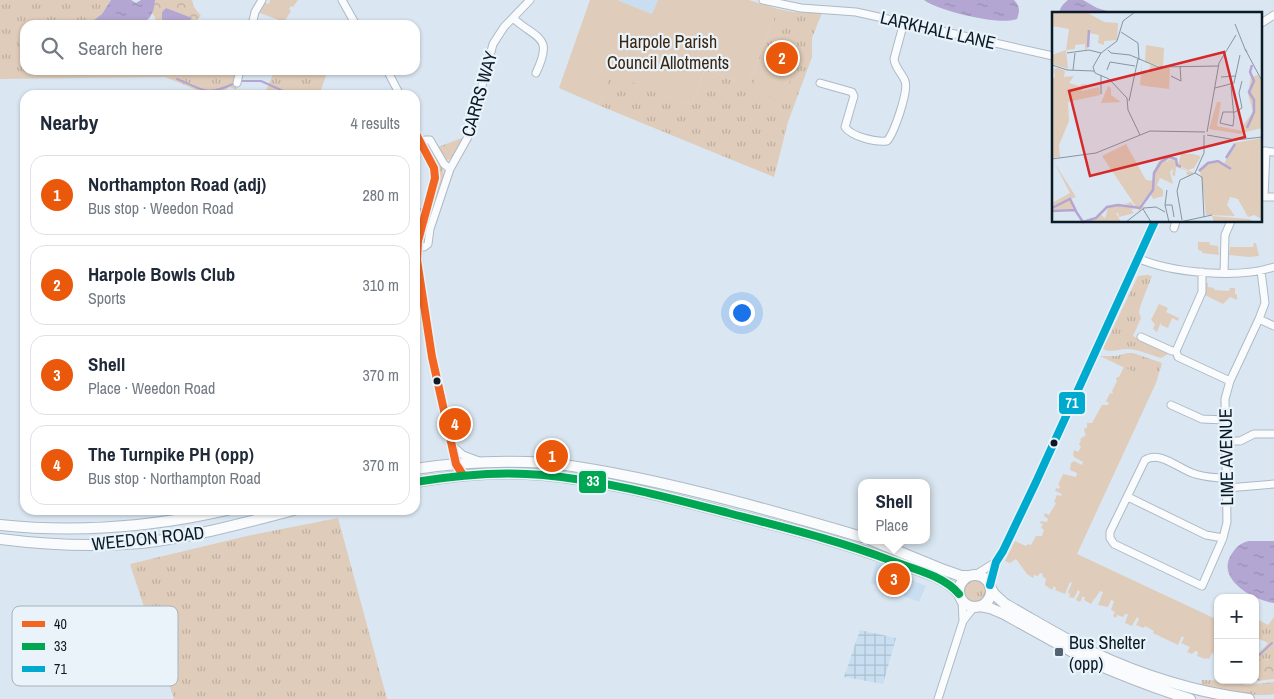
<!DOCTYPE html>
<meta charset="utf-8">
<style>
:root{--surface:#fff;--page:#f6f6f7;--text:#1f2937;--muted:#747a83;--line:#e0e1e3;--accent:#ea580c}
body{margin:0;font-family:"Archivo Narrow",sans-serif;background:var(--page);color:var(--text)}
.controls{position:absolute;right:15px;bottom:15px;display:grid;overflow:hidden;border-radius:10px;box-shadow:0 1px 4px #0004}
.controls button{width:45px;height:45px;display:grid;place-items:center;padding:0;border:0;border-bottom:1px solid var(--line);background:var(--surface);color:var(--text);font:25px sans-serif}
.you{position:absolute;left:741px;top:312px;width:18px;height:18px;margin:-12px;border:4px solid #fff;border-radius:50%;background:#1a73e8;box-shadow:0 0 0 8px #1a73e833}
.badge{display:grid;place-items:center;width:32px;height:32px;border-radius:50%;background:var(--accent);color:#fff;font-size:16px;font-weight:700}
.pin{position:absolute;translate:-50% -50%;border:2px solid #fff;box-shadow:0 1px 5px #0006}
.popup{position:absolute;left:858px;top:479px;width:72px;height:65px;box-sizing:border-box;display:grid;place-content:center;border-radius:10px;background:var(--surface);filter:drop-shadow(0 1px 4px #0005);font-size:16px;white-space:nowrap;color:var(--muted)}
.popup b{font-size:19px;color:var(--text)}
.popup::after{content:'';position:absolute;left:50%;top:100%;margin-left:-10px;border:10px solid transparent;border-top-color:var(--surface)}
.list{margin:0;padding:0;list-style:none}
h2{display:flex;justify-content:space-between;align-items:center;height:65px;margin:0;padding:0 20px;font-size:21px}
h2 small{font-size:16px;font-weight:400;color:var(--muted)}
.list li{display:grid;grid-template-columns:32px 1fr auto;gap:15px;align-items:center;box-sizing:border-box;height:80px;margin:0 10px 10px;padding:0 10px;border:1px solid var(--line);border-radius:15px}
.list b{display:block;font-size:19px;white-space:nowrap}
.list p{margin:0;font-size:16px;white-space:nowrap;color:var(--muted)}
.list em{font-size:16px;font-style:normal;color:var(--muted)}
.icon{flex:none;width:28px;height:28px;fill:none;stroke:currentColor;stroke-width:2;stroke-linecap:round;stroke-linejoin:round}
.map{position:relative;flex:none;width:1274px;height:699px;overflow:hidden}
.search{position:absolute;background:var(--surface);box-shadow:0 1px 4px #0004;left:20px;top:20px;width:400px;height:55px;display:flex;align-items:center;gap:12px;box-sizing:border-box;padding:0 18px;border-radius:15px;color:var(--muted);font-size:19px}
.panel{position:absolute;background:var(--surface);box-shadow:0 1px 4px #0004;left:20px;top:90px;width:400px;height:425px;border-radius:15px}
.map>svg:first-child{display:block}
.built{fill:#c9dff1}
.industrial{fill:url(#industrial-grid)}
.grass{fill:url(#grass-tufts)}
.forest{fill:url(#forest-crowns)}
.green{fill:#dfccba}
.water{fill:url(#water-ripples)}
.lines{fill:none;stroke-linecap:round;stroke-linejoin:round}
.stream{stroke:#b3a6d2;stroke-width:2}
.minor-casing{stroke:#adbac5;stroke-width:9}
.highway-casing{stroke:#adbac5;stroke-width:12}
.minor{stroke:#f9fbfd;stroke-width:7}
.highway{stroke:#f9fbfd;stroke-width:10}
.bus-1-casing{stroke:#eaf3fa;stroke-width:11}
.bus-2-casing{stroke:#eaf3fa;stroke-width:11}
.bus-3-casing{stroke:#eaf3fa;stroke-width:11}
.bus-1{stroke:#f26522;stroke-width:8}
.bus-2{stroke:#00a651;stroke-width:8}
.bus-3{stroke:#00a9ce;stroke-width:8}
.bus-dot{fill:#0a1a26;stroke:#eaf3fa;stroke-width:2}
.poi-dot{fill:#53626d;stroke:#eaf3fa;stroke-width:2}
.labels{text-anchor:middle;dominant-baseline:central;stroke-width:4.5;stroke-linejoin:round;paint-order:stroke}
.street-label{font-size:18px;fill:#0a1a26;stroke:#eaf3fa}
.park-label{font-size:18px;fill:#3b2611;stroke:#eaf3fa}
.poi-label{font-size:18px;fill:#0a1a26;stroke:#eaf3fa;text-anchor:start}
.inset-river{fill:none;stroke:#b3a6d2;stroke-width:2.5}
.inset-road{fill:none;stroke:#8795a0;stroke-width:1}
.view{fill:#d62828;fill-opacity:0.15;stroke:#d62828;stroke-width:2.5}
.inset-edge{fill:none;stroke:#0a1a26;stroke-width:2.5}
.key{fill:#eaf3fa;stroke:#a7b2ba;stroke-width:1}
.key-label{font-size:14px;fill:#0a1a26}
.line-badge{stroke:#eaf3fa;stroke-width:2}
.badge-label{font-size:14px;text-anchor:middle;font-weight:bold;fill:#fff}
</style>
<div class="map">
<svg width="1274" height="699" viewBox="0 0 1274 699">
<defs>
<pattern id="industrial-grid" width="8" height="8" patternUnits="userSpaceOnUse" patternTransform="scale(1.25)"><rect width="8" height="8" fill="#c9dff1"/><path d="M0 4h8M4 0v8" fill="none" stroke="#abbfce"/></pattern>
<pattern id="grass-tufts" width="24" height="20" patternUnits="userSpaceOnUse" patternTransform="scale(1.25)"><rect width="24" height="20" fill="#dfccba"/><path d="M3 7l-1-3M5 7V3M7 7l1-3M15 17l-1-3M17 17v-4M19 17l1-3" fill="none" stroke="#beafa0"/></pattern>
<pattern id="forest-crowns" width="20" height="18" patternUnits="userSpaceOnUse" patternTransform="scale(1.25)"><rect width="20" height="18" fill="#dfccba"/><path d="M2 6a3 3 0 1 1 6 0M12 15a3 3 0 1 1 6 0" fill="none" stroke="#beafa0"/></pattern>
<pattern id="water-ripples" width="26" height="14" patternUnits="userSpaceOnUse" patternTransform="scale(1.25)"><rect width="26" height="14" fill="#b3a6d2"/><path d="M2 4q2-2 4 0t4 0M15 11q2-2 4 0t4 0" fill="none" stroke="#998eb4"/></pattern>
</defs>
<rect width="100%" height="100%" fill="#dae7f2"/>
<path class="built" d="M 617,0 L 658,0 L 652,14 Z
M 876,562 L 907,575 L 914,581 L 926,586 L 919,602 L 871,583 Z"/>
<path class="industrial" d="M 860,630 L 896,638 L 883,684 L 844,677 Z"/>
<path class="grass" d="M 0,0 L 111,0 L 102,14 L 90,23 L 90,25 L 25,25 L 25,70 L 237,70 L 235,80 L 237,90 L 230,87 L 223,91 L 204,93 L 165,77 L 0,79 Z
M 166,8 L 197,20 L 216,23 L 217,20 L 232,25 L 162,25 Z
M 778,9 L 793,12 L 822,13 L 812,38 L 812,57 L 788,122 L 774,177 L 598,105 L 610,73 L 692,105 L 705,69 L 748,86 Z
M 275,70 L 328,70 L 319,95 L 264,95 Z
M 462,138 L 460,146 L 452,159 L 446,160 L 438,147 Z
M 428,141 L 442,166 L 444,176 L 425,243 L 422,245 L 420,243 L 439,177 L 437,165 L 425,144 Z
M 1147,275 L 1152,276 L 1141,304 L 1139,312 L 1141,318 L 1133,336 L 1168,354 L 1161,358 C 1150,355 1138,349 1127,349 C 1118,349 1111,353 1103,349 L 1138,276 Z
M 1128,353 L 1133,353 L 1162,363 L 1156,383 L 1100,356 L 1116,356 Z
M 338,518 L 387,699 L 174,699 L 130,564 L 247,536 Z
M964 591a11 11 0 1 1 22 0a11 11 0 1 1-22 0Z
M 1274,617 L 1274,659 L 1259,659 L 1257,655 L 1268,643 L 1255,637 L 1255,618 L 1268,625 Z
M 1202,680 L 1242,681 L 1245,685 L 1274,682 L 1274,694 C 1257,698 1219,690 1201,687 Z"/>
<path class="forest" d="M 155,0 L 192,0 L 194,7 L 201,16 L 197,20 L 166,8 L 162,12 L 162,25 L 156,25 L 155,17 L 152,13 Z
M 1257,655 L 1259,659 L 1262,658 L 1267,660 L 1271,658 L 1274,659 L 1274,679 L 1247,682 L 1246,680 L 1255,680 L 1255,656 Z"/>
<path class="green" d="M 270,0 L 298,0 L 293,7 L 291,6 L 289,9 L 291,11 L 284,22 L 260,13 L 264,3 L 269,4 Z
M 590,0 L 617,0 L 652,14 L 658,0 L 749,0 L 778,9 L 748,86 L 705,69 L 692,105 L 610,74 L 598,105 L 559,88 Z
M 763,59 L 794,71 L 782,101 L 751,89 Z
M 1198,242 L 1209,242 L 1210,245 L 1218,246 L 1219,255 L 1202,253 L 1202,251 L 1198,250 Z
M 1254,243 L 1256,243 L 1259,256 L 1249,257 L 1229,255 L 1230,247 L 1253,247 Z
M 1206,283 L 1208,283 L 1208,287 L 1214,288 L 1214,290 L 1229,291 L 1230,288 L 1235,288 L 1235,294 L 1237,295 L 1237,300 L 1230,297 L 1223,304 L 1205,295 Z
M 1159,304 L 1168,308 L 1166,312 L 1179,318 L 1178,321 L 1172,318 L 1168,328 L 1161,325 L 1161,322 L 1157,332 L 1153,329 L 1155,324 L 1151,320 Z
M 1124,367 L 1156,383 L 1077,554 L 1218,620 L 1218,655 L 1212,653 L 1209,659 L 1206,658 L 1205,659 L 1197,656 L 1198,654 L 1197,651 L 1195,651 L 1192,654 L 1187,652 L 1190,647 L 1181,643 L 1184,638 L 1182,636 L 1178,645 L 1153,633 L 1154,631 L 1145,626 L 1144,628 L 1136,625 L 1139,619 L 1137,617 L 1132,626 L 1125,623 L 1128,614 L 1125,614 L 1123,617 L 1117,615 L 1116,618 L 1113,616 L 1115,612 L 1111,610 L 1114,601 L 1111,600 L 1108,607 L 1098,605 L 1103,592 L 1100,591 C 1097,596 1094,599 1091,604 L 1084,600 L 1085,598 L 1083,596 L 1080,602 L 1076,600 L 1080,592 L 1078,590 L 1074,598 L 1069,597 L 1070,595 L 1068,592 L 1072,583 L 1070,582 L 1065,594 L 1055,590 L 1056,588 L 1054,586 L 1052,590 L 1045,585 L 1046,579 L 1042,576 L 1043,574 L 1040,573 L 1038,576 L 1034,575 L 1033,578 L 1027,574 L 1016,559 L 1010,563 L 1005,561 L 1015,541 L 1026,546 L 1028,544 L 1031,545 L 1036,536 L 1042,536 L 1044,530 L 1041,528 L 1043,524 L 1040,523 L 1041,521 L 1047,522 L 1048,519 L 1044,516 L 1045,513 L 1049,515 L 1056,503 L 1054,502 L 1057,495 L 1061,496 L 1062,494 L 1055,491 L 1056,488 L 1059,489 L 1060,486 L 1058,485 L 1063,474 L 1076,477 L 1077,473 L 1070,470 L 1071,463 L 1074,461 L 1082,465 L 1083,462 L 1074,457 L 1073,454 L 1074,450 L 1078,452 L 1081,447 L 1079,444 L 1081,440 L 1080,439 L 1086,435 L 1084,430 L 1085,428 L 1087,428 L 1087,423 L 1092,423 L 1102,405 L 1108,405 L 1109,403 L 1106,401 L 1110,393 L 1113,394 L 1112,391 L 1117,381 L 1116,379 L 1117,377 L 1119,377 Z"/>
<path class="water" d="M 111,0 L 131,0 L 136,3 L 141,0 L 155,0 C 153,26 139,25 119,25 C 109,25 100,25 90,25 L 90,23 L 102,14 Z
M 924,0 L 1014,0 C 1020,6 1020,11 1017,19 C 1001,26 938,11 924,0 Z
M 1068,0 L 1083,0 L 1097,8 L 1117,14 L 1059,14 C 1060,7 1063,4 1068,0 Z
M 166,8 L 192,18 L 186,25 L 162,25 L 162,12 Z
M 1249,541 L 1274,541 L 1274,603 C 1254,600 1216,580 1231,555 C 1236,547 1240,543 1249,541 Z"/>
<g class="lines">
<path class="stream" d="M 177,79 C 203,89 204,97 233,84
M 241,81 L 261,81 L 292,95
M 415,204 L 421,210
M 415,280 L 427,346
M 431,368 L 433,378
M 1255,659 L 1272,643"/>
<defs>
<path id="minor" d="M 342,0 L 356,25
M 763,0 L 801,8 L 856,12 L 1053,56
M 513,18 C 537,40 554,35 536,73
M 1260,24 L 1274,15
M 252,25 L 255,12 L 262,0
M 387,70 L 400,95
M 237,83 L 240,70
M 820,83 L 852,92 L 854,96 L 845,127 C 852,137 875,142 887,141 C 894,133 909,91 905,81 C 902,73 895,68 894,59 L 904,22
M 415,132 L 434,168 L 435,178 L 418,241 L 417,260 L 432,357 L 456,464 L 463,475
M 420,143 L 425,140 L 430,140 L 444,164 L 450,169
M 1260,151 L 1274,152
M 1260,197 L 1274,197
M 1264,197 L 1266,151
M 1174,228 L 1176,221
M 417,247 L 424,247 L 428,244 L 430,229 L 450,169 L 469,135 L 493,44 L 504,27 L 530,0
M 1137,258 C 1172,273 1238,279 1274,267
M 1224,273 L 1225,235 L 1231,221
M 1259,319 L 1274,326
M 1141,337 L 1172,351 L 1176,351
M 1176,351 L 1202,292 L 1202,272
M 1176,351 L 1178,357 L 1230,381
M 1171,405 L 1202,419 L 1225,420
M 1225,441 L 1240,441 L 1254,434 L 1274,434
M 454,447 L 463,455 L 479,461
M 1226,478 C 1216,478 1205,477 1195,474 C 1180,470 1160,450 1145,460 L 1110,532 L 1110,538 L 1114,544 L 1202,586 L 1223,538 L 1227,522 L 1225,399 L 1230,381 L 1259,319 L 1265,303 L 1261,271
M 1227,488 L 1274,484
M 1128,497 L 1206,535 L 1223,538
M 975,575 L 996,562
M 990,585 L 996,562 L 1003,551 L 1036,482 L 1155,221
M 962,600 L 963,621
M 938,699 L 963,621 L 974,607"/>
<path id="highway" d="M 415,469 C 459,462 503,460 548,463 C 578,466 608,472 637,478 C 713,494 788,515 862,537
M 415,482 C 457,475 501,471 543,475 C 608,481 670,498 732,514 C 786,528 840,541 892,561 C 914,569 944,576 959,594
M 0,525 C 76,533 153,527 227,510
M 0,539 C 47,545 94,547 141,543 C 193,537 244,523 294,510
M 871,540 L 944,570 L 961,576 L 969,576
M959 591a16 16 0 1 1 32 0a16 16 0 1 1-32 0Z
M 990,587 L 994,594 L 1005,604 C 1034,620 1062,638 1092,652 C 1141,675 1195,692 1249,699
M 980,606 L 990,608 L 1004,614 L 1087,660 C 1121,675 1154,688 1190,699"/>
</defs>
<use href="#minor" class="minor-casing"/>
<use href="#highway" class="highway-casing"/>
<use href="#minor" class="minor"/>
<use href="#highway" class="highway"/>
<defs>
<path id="bus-1" d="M 415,132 L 434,168 L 435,178 L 418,241 L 417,260 L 432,357 L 456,464 L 463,475"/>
<path id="bus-2" d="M 415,482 C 457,475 501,471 543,475 C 608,481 670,498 732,514 C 786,528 840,541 892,561 C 914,569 944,576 959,594"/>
<path id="bus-3" d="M 990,585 L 996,562 L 1003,551 L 1036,482 L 1155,221"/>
</defs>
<use href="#bus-1" class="bus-1-casing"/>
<use href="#bus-2" class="bus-2-casing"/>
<use href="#bus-3" class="bus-3-casing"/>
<use href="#bus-1" class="bus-1"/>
<use href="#bus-2" class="bus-2"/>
<use href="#bus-3" class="bus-3"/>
</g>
<g class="bus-dot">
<circle cx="437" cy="381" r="4.5"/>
<circle cx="1054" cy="443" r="4.5"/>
</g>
<rect class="poi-dot" x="1054" y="647" width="10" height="10" rx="2.5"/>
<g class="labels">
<g class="street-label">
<text transform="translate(938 30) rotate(13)">LARKHALL LANE</text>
<text transform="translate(479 94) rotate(-74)">CARRS WAY</text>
<text transform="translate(1226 457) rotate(-91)">LIME AVENUE</text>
<text transform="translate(148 538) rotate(-6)">WEEDON ROAD</text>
</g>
<g class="park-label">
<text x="668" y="41">Harpole Parish<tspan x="668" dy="21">Council Allotments</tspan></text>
</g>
<g class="poi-label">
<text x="1069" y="642">Bus Shelter<tspan x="1069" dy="21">(opp)</tspan></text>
</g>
</g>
<g transform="translate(1052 12)">
<rect width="210" height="210" fill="#dae7f2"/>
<path d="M 0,0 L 34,0 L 52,10 L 66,11 L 65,28 L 52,29 L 52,33 L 46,31 L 47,23 L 37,21 L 37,35 L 33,38 L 33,32 L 23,33 L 23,37 L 14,38 L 16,57 L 0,52 L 0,43 L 14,38 L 17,17 L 0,14 ZM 6,56 L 13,59 L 12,65 L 22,64 L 17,71 L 27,74 L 31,72 L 35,72 L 29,79 L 47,75 L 48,83 L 16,90 L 17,109 L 7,133 L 8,145 L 0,146 L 0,67 L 3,65 L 2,57 ZM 112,56 L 118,56 L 117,77 L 93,74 L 94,69 L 105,70 L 105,66 L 111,67 ZM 206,63 L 210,71 L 210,116 L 190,121 L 189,116 L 201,100 L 196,82 L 199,65 ZM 56,74 L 59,76 L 59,83 L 69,90 L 49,91 ZM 74,132 L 94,168 L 102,169 L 100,178 L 88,193 L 93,195 L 87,199 L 50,144 ZM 129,142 L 141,142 L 149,144 L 142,156 L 136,158 L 126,153 ZM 123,147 L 123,154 L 118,160 L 121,172 L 108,166 L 105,173 L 111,178 L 111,184 L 101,187 L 99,183 L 103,170 L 111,158 L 122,152 L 114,148 ZM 2,150 L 24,185 L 16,188 L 20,189 L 22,197 L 0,198 L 7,192 L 0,195 L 0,191 L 18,181 ZM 149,160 L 187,163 L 210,207 L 202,203 L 196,205 L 186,187 L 178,185 L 175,193 L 183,204 L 154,203 ZM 66,193 L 83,197 L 79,198 L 82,201 L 67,205 L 66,201 L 64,201 L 69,210 L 35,210 L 49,203 L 53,206 L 56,196 ZM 160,204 L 197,207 L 203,210 L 162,210 Z" fill="#dfccba"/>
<path d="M 113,146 L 115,150 L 120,149 L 122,152 L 125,147 L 125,154 L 142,161 L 137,164 L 134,162 L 136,159 L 124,155 L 123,164 L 120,163 L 122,153 L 111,158 L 100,180 L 89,193 L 85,196 L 73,192 L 79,190 L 83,195 L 89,193 L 100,178 L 101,161 L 106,150 Z" fill="#dfccba"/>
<path d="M 94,33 L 112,36 L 111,55 L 93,50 ZM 90,50 L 90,60 L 97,61 L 98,53 L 112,56 L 115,68 L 105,66 L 105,71 L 94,69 L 93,74 L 88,73 ZM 165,90 L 169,90 L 165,114 L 191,119 L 189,122 L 157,117 ZM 210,126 L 210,207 L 199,200 L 199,188 L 186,186 L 181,178 L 170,176 L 166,183 L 153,181 L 148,160 L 156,151 L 166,149 L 172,152 L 182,131 Z" fill="#dfccba"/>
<path class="inset-river" d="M 36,35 L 37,18M 195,116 L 202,100 L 202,88 L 197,80 L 202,69 L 198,60 L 200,53M 174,146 L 183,132M 147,159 L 156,151 L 166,149 L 179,157M 0,196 L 18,187 L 24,199M 0,199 L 23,198 L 31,210 L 44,206 L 55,195 L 66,193 L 88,196 L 101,178 L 102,161 L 109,150 L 117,145 L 124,147 L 125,153 L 129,155"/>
<path class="inset-road" d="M 83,0 L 71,9 L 65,29 L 49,41 L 41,55 L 43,61 L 57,67 L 75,86 L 76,98 L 88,123M 183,12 L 193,37M 69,20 L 86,31 L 87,48M 56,38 L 59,41 L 78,43 L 106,55 L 167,54M 195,40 L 193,37 L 210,69M 15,41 L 37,38 L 49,41M 0,53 L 15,58 L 42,59M 21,58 L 23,41M 55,58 L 58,50 L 83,54M 119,64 L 129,69 L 128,54M 169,65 L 184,64M 179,74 L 182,105 L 181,114 L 168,111 L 171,100 L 181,100M 163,76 L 182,71 L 188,43M 49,82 L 49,63M 77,89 L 86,47M 181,101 L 190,96 L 187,81 L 190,69M 155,120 L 167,51 L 184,23M 155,123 L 184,128 L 210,125M 0,147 L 44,141 L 98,119 L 153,120M 143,161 L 150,165 L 152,205M 115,178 L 113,193 L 117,210M 113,193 L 120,193 L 122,205M 91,197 L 99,210M 130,208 L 125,179 L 128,168 L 143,161 L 152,141 L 152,123M 74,210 L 92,196 L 104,195 L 113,200M 128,210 L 160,203"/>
<path class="view" d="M 172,40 L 193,125 L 38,164 L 17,79 Z"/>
<rect width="210" height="210" class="inset-edge"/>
</g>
<rect x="12" y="606" width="166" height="80" rx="8" class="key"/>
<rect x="22" y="621" width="23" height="6" fill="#f26522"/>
<rect x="22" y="643" width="23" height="7" fill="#00a651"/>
<rect x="22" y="666" width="23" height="6" fill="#00a9ce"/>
<g class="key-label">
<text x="54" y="629">40</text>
<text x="54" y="651">33</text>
<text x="54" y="674">71</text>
</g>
<g class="line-badge">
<rect x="1058" y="391" width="28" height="24" rx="5" fill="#00a9ce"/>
<rect x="578" y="470" width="29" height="24" rx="5" fill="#00a651"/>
</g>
<g class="badge-label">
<text x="1072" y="408">71</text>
<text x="593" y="486">33</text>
</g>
</svg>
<div class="controls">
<button>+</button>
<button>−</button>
</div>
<div class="you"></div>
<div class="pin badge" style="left:552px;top:456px">1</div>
<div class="pin badge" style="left:782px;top:58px">2</div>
<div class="pin badge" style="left:894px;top:579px">3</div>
<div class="popup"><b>Shell</b>Place</div>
<div class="pin badge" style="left:455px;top:424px">4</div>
<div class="search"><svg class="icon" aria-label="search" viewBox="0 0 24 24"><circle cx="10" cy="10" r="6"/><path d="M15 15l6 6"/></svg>Search here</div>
<section class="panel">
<h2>Nearby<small>4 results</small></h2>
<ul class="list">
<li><span class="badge">1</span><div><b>Northampton Road (adj)</b><p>Bus stop · Weedon Road</p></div><em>280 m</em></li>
<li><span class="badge">2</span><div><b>Harpole Bowls Club</b><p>Sports</p></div><em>310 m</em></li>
<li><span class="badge">3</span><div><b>Shell</b><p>Place · Weedon Road</p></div><em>370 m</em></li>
<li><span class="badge">4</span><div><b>The Turnpike PH (opp)</b><p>Bus stop · Northampton Road</p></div><em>370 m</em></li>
</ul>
</section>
</div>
